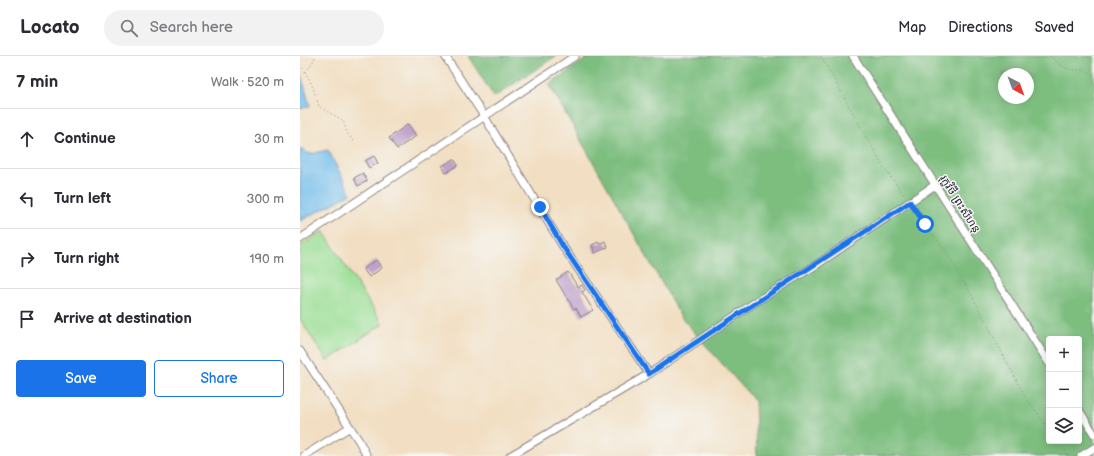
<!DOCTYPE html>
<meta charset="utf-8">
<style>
:root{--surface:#fff;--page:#f2f2f3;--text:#2b2b33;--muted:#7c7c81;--line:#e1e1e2;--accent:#1a73e8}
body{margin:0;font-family:"Balsamiq Sans","Noto Sans Khmer",sans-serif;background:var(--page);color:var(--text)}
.controls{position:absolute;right:12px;bottom:12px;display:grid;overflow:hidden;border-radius:4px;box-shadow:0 2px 10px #0003}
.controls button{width:36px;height:36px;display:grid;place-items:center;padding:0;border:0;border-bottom:1px solid var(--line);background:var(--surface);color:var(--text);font:20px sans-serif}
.compass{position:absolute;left:698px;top:12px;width:36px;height:36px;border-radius:50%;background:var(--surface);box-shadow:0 2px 10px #0003;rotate:139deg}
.stop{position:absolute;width:12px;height:12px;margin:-9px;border:3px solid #1a73e8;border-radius:50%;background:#fff}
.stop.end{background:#1a73e8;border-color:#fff;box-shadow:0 1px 4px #0008}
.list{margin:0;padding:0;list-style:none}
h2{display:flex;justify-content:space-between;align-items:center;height:52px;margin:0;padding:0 16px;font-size:17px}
h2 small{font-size:13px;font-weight:400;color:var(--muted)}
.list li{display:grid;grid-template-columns:26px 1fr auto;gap:12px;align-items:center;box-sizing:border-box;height:60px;padding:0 16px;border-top:1px solid var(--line)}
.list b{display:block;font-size:15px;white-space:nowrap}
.list em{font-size:13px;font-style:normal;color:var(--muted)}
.actions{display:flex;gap:8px;padding:12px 16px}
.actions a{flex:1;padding:9px 0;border:1px solid var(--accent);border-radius:4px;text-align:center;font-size:14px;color:var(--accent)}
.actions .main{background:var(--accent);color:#fff}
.icon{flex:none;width:22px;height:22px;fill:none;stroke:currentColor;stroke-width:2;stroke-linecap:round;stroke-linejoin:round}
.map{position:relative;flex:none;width:794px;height:400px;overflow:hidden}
header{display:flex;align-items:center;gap:24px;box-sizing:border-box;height:56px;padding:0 20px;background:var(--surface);border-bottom:1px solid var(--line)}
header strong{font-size:19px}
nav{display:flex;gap:22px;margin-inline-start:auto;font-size:14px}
.search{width:280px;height:36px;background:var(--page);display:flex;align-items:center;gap:10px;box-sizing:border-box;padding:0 14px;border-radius:22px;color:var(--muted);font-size:15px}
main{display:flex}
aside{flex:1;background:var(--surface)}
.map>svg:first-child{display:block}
.green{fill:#9cdf96;stroke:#5f8068}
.forest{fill:#7dbe7f;stroke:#50705d;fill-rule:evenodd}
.water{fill:#73bdec;stroke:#4a7094}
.building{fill:#bfa1cb}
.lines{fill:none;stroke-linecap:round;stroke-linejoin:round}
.minor-casing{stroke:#8a807f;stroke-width:9}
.path{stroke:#8a807f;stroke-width:1;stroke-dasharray:1 3;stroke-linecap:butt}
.minor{stroke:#fff;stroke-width:7}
.route{stroke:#1a73e8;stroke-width:5}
.labels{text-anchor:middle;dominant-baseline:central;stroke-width:3;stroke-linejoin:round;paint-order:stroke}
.street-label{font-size:11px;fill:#22223b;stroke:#f6f6f2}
</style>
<header>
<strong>Locato</strong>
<div class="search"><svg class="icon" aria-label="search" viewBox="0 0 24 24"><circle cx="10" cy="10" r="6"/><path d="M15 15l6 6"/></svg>Search here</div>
<nav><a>Map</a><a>Directions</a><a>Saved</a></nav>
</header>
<main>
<aside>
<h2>7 min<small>Walk · 520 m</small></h2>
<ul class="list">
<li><svg class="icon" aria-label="ahead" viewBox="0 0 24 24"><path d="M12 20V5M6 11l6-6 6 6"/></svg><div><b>Continue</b></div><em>30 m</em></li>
<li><svg class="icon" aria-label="left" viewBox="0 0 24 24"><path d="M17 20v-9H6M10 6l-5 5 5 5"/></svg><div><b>Turn left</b></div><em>300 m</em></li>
<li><svg class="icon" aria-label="right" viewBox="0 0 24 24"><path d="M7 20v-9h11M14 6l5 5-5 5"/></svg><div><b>Turn right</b></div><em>190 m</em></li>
<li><svg class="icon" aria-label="arrive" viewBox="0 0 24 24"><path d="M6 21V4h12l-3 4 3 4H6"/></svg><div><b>Arrive at destination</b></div></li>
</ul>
<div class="actions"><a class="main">Save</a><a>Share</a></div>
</aside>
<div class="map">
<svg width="794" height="400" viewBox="0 0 794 400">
<rect width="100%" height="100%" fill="#f6f6f2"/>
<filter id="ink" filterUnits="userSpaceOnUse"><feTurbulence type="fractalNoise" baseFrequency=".025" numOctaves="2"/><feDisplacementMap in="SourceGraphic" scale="8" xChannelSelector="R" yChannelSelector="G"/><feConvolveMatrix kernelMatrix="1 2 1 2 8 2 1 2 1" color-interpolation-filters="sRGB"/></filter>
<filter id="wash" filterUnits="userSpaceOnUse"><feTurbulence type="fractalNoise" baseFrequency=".012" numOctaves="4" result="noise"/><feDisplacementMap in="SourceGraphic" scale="16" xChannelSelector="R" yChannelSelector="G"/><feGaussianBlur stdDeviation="0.9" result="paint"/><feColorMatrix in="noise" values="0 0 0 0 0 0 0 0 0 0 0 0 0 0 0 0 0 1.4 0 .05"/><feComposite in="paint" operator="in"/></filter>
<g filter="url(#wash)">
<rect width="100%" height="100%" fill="#f2dfc3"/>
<path class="green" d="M 23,175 L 83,268 L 27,305 L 0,263 L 0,190 Z"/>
<path class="forest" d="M 168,0 L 256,0 L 194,41 Z
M 291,0 L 794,0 L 794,400 L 457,400 L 455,345 L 381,261 L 249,28 ZM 704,18 L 728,18 L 728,42 L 704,42 ZM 749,283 L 779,283 L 779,385 L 749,385 Z"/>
<path class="water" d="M 0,15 L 10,50 L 0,53 Z
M 0,93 L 10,98 L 28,94 L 51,138 L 0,165 Z"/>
<g id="blocks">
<path class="building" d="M 108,68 L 116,80 L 97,93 L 89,82 Z
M 74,100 L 78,107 L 69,112 L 65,105 Z
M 154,103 L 158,109 L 146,117 L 142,110 Z
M 63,117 L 67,125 L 58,130 L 54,122 Z
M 305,185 L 308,191 L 295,197 L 292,189 L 298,186 L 299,188 Z
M 76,204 L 82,212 L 69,221 L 63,213 Z
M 268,216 L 278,231 L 282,229 L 285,234 L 282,236 L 293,254 L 281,261 L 276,252 L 274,253 L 256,224 Z"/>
</g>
</g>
<g filter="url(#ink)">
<use href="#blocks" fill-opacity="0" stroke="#8a807f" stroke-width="1"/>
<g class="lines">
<defs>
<path id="minor" d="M 145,0 L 184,60 L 262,189 L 349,318
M 553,0 L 749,307
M 0,183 L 275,0
M 0,295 L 59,385 L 67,400
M 779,354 L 794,378
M 4,400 L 50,371
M 210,400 L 349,318 L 457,245 L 516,209 L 635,129
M 781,400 L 794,392"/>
</defs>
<use href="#minor" class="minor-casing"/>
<path class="path" d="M 521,0 L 582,109 L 605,140
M 750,0 C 754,4 760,10 766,12 C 776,15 786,12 794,20
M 0,9 C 10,21 15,36 19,51 L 41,63 L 44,67 L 47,77 L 53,85
M 6,16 L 14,4 L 15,0
M 614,152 L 646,196 L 672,240 L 726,342 L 749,373
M 758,385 L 769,400"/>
<use href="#minor" class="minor"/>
</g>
</g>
<g class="lines" filter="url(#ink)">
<path class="route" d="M 240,151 L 262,189 L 349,318 C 435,259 523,204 610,146 L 625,168"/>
</g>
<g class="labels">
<g class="street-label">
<text transform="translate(660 148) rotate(58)">រុក្ខវិថី ព្រះសីហនុ</text>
</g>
</g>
</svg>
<div class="controls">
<button>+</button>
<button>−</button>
<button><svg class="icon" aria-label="layers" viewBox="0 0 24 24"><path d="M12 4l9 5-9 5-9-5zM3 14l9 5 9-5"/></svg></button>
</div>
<svg class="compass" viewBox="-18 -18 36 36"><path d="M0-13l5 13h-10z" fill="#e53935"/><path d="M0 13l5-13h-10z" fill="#7c7c81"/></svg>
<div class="stop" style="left:625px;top:168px"></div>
<div class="stop end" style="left:240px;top:151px"></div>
</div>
</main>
